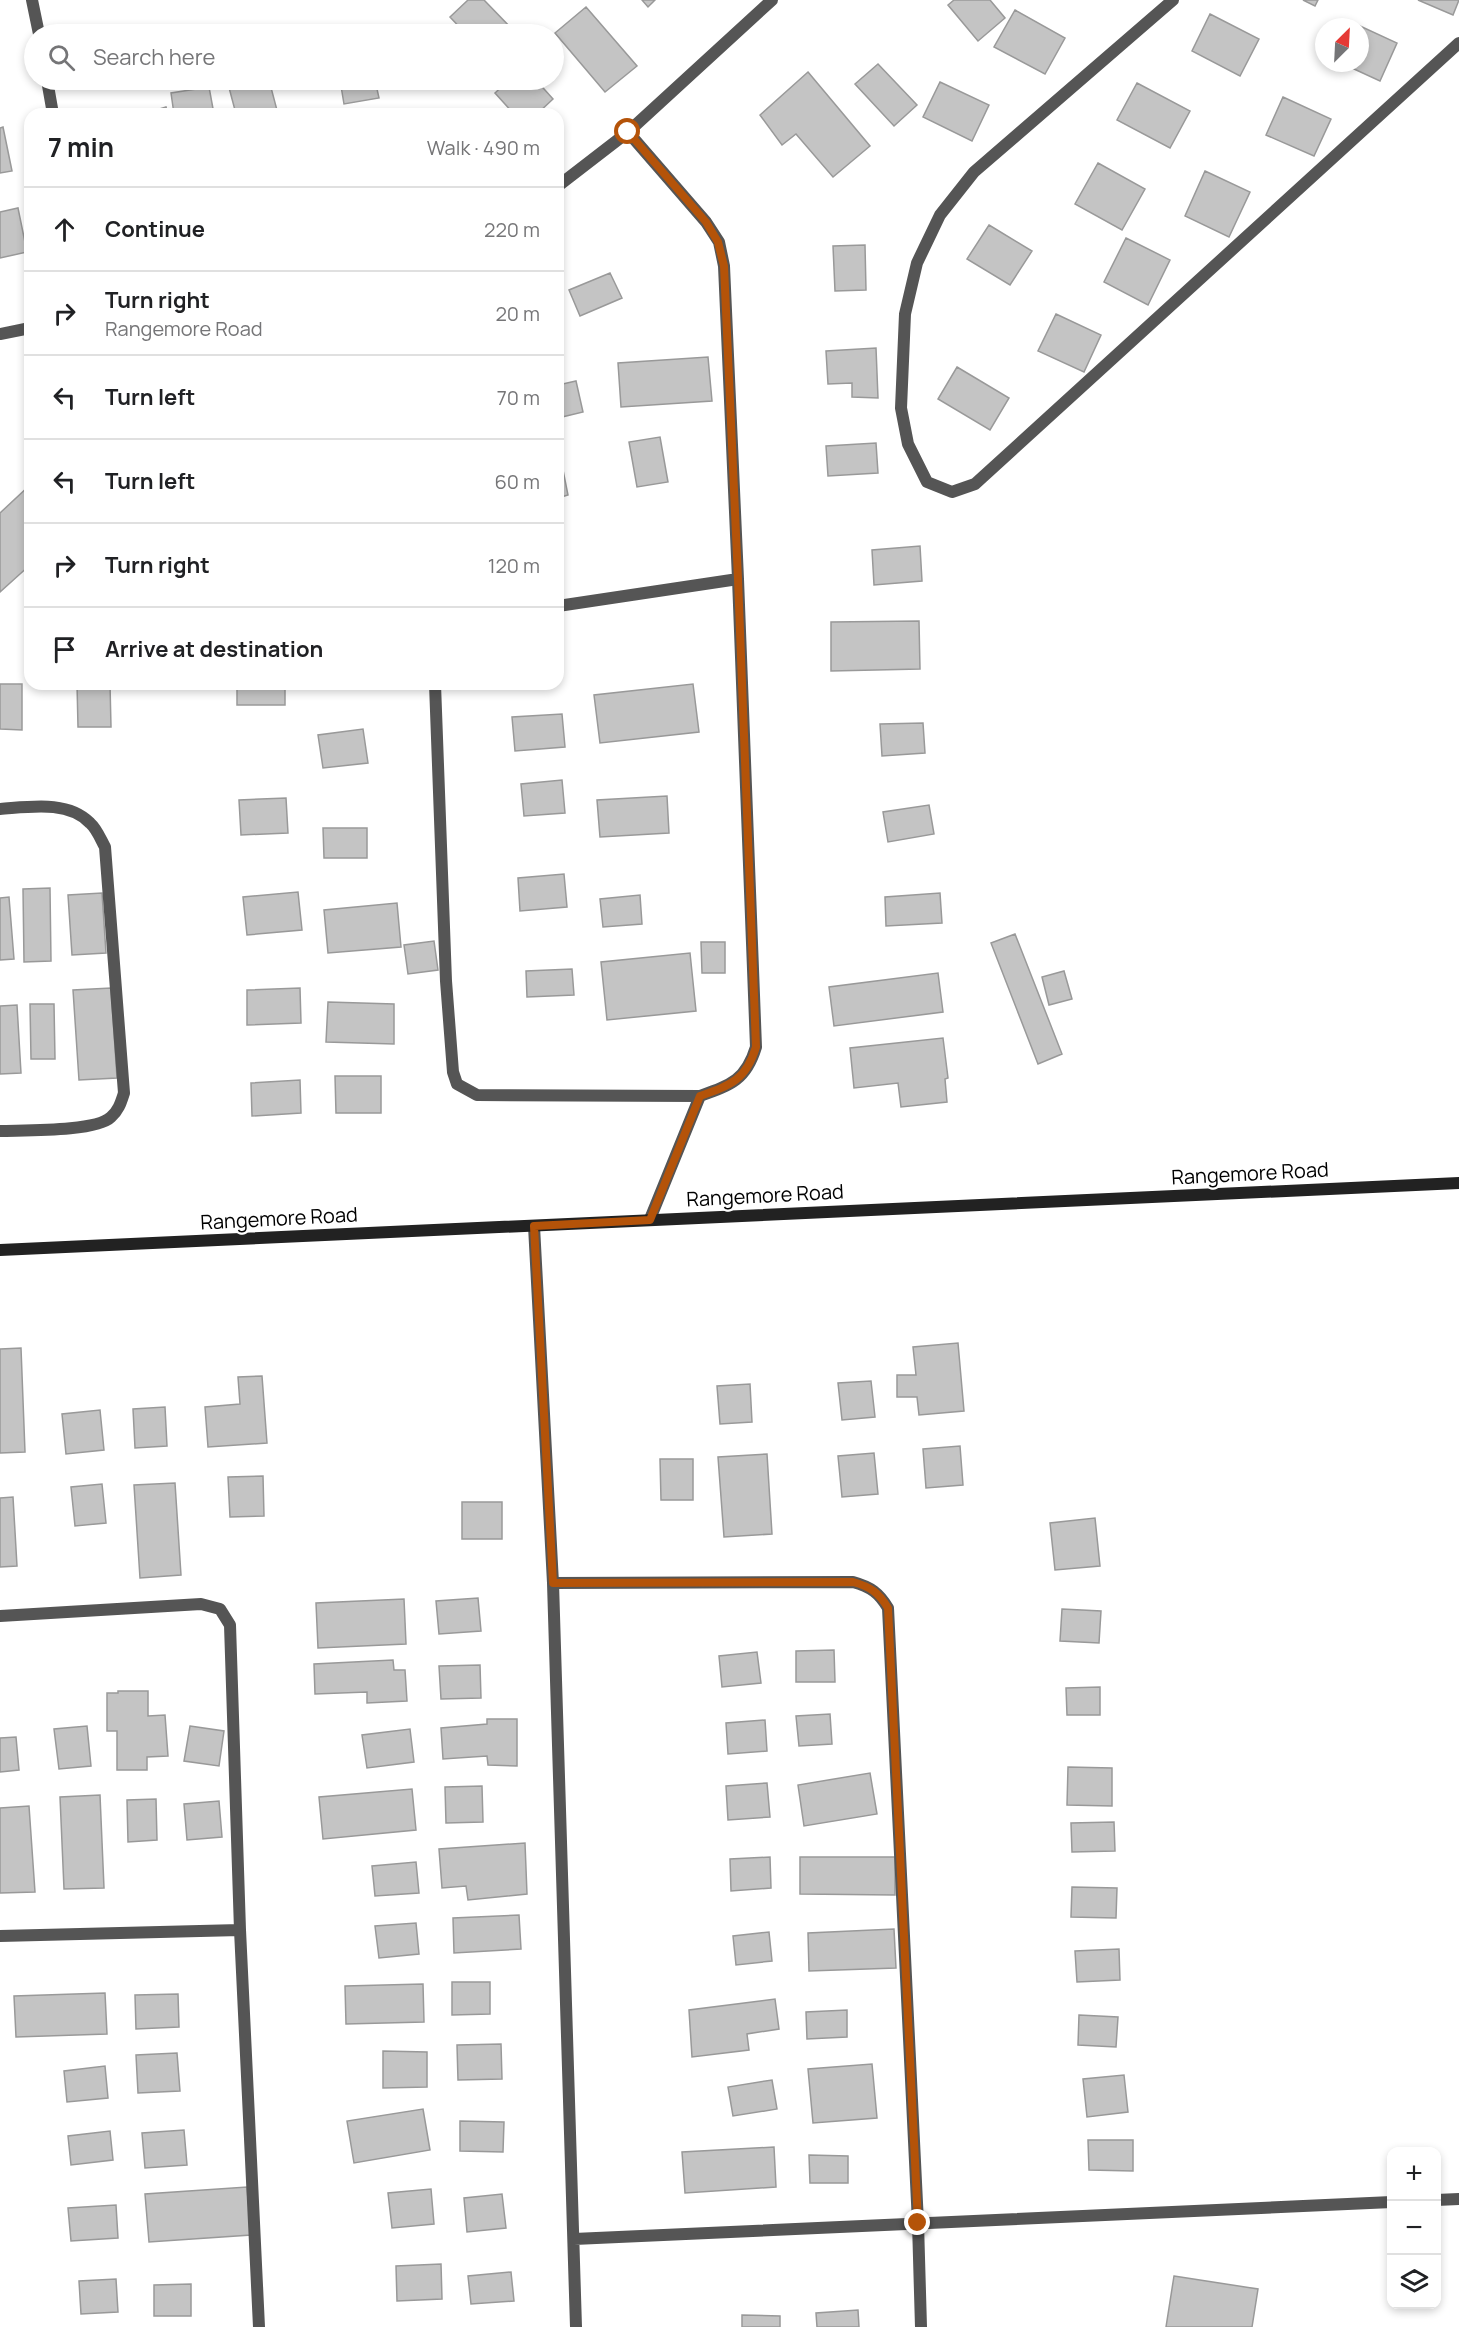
<!DOCTYPE html>
<meta charset="utf-8">
<style>
:root{--surface:#fff;--page:#f6f6f6;--text:#202124;--muted:#757577;--line:#e0e0e0}
body{margin:0;font-family:Manrope,sans-serif;background:var(--page);color:var(--text)}
.controls{position:absolute;right:18px;bottom:18px;display:grid;overflow:hidden;border-radius:12px;box-shadow:0 3px 9px #0003}
.controls button{width:54px;height:54px;display:grid;place-items:center;padding:0;border:0;border-bottom:2px solid var(--line);background:var(--surface);color:var(--text);font:30px sans-serif}
.compass{position:absolute;left:1315px;top:18px;width:54px;height:54px;border-radius:50%;background:var(--surface);box-shadow:0 3px 9px #0003;rotate:24deg}
.stop{position:absolute;width:18px;height:18px;margin:-14px;border:4px solid #b45309;border-radius:50%;background:#fff}
.stop.end{background:#b45309;border-color:#fff;box-shadow:0 2px 6px #0008}
.list{margin:0;padding:0;list-style:none}
h2{display:flex;justify-content:space-between;align-items:center;height:78px;margin:0;padding:0 24px;font-size:26px}
h2 small{font-size:20px;font-weight:400;color:var(--muted)}
.list li{display:grid;grid-template-columns:39px 1fr auto;gap:18px;align-items:center;box-sizing:border-box;height:84px;padding:0 24px;border-top:2px solid var(--line)}
.list b{display:block;font-size:22px;white-space:nowrap}
.list p{margin:0;font-size:20px;white-space:nowrap;color:var(--muted)}
.list em{font-size:20px;font-style:normal;color:var(--muted)}
.icon{flex:none;width:33px;height:33px;fill:none;stroke:currentColor;stroke-width:2;stroke-linecap:round;stroke-linejoin:round}
.map{position:relative;flex:none;width:1459px;height:2327px;overflow:hidden}
.search{position:absolute;background:var(--surface);box-shadow:0 3px 9px #0003;left:24px;top:24px;width:540px;height:66px;display:flex;align-items:center;gap:15px;box-sizing:border-box;padding:0 21px;border-radius:33px;color:var(--muted);font-size:22px}
.panel{position:absolute;background:var(--surface);box-shadow:0 3px 9px #0003;left:24px;top:108px;width:540px;height:582px;border-radius:18px}
.map>svg:first-child{display:block}
.building{fill:#c4c4c4;stroke:#999;stroke-width:1.5}
.lines{fill:none;stroke-linecap:round;stroke-linejoin:round}
.lane{stroke:#555;stroke-width:12}
.street{stroke:#555;stroke-width:12}
.secondary{stroke:#222;stroke-width:12}
.route{stroke:#b45309;stroke-width:8}
.labels{text-anchor:middle;dominant-baseline:central;stroke-width:4.5;stroke-linejoin:round;paint-order:stroke}
.street-label{font-size:20px;fill:#000;stroke:#fff}
</style>
<div class="map">
<svg width="1459" height="2327" viewBox="0 0 1459 2327">
<rect width="100%" height="100%" fill="#fff"/>
<path class="building" d="M 468,0 L 484,0 L 512,29 L 506,34 L 466,34 L 450,17 Z
M 642,0 L 655,0 L 648,7 Z
M 954,0 L 990,0 L 1005,18 L 978,41 L 948,5 Z
M 1303,0 L 1318,0 L 1315,6 Z
M 1418,0 L 1459,0 L 1453,15 Z
M 586,7 L 637,66 L 605,92 L 555,33 Z
M 1015,10 L 1065,38 L 1045,74 L 994,47 Z
M 1210,14 L 1259,39 L 1240,76 L 1192,51 Z
M 1347,20 L 1397,43 L 1380,81 L 1341,63 L 1360,63 L 1360,27 L 1344,27 Z
M 878,64 L 917,105 L 894,126 L 855,84 Z
M 808,72 L 870,146 L 833,177 L 796,134 L 782,145 L 760,115 Z
M 227,80 L 269,80 L 278,114 L 236,114 Z
M 306,80 L 321,80 L 321,82 L 307,85 Z
M 340,80 L 375,80 L 379,98 L 344,104 Z
M 509,80 L 536,80 L 553,99 L 537,114 L 514,114 L 495,93 Z
M 940,82 L 989,105 L 972,141 L 923,117 Z
M 1137,83 L 1190,111 L 1170,148 L 1117,120 Z
M 209,87 L 214,114 L 174,114 L 171,93 Z
M 1283,97 L 1331,119 L 1314,156 L 1266,135 Z
M 166,107 L 168,114 L 154,114 L 153,111 Z
M 3,127 L 12,171 L 0,173 L 0,128 Z
M 1098,163 L 1145,189 L 1122,230 L 1075,204 Z
M 1205,171 L 1250,192 L 1229,237 L 1185,216 Z
M 18,208 L 27,252 L 0,258 L 0,212 Z
M 989,225 L 1032,251 L 1010,285 L 967,259 Z
M 1126,238 L 1170,260 L 1148,305 L 1104,282 Z
M 865,245 L 866,290 L 835,291 L 833,246 Z
M 610,273 L 622,298 L 580,316 L 569,290 Z
M 1056,314 L 1101,335 L 1084,372 L 1038,351 Z
M 876,348 L 878,398 L 852,397 L 852,383 L 828,384 L 826,351 Z
M 708,357 L 712,401 L 621,407 L 618,363 Z
M 957,367 L 1009,398 L 990,430 L 938,399 Z
M 576,381 L 583,412 L 558,418 L 558,385 Z
M 660,437 L 668,482 L 637,487 L 629,442 Z
M 876,443 L 878,473 L 828,476 L 826,446 Z
M 558,455 L 560,455 L 568,495 L 558,498 Z
M 30,485 L 30,565 L 0,592 L 0,513 Z
M 920,546 L 922,581 L 874,585 L 872,550 Z
M 919,621 L 920,669 L 831,671 L 831,622 Z
M 0,684 L 22,684 L 22,730 L 0,729 Z
M 77,684 L 110,684 L 111,727 L 78,727 Z
M 237,684 L 285,684 L 285,705 L 237,705 Z
M 693,684 L 699,732 L 600,743 L 594,695 Z
M 562,714 L 565,747 L 515,751 L 512,717 Z
M 923,723 L 925,753 L 882,756 L 880,724 Z
M 363,729 L 368,763 L 323,768 L 318,735 Z
M 562,780 L 565,813 L 524,816 L 521,784 Z
M 667,796 L 669,833 L 600,837 L 597,800 Z
M 286,798 L 288,833 L 241,835 L 239,800 Z
M 929,805 L 934,834 L 888,842 L 883,812 Z
M 323,828 L 367,828 L 367,858 L 324,858 Z
M 564,874 L 567,907 L 520,911 L 518,878 Z
M 50,888 L 51,961 L 24,962 L 23,889 Z
M 298,892 L 302,930 L 247,935 L 243,897 Z
M 102,893 L 106,953 L 72,955 L 68,895 Z
M 940,893 L 942,923 L 886,926 L 885,897 Z
M 640,895 L 642,924 L 603,927 L 600,899 Z
M 9,897 L 14,959 L 0,960 L 0,898 Z
M 397,903 L 401,947 L 328,953 L 324,910 Z
M 1015,934 L 1062,1054 L 1038,1064 L 991,943 Z
M 434,941 L 438,970 L 408,974 L 404,945 Z
M 701,942 L 725,942 L 725,973 L 702,973 Z
M 690,953 L 696,1011 L 607,1020 L 601,962 Z
M 572,969 L 574,995 L 527,997 L 526,971 Z
M 1064,971 L 1072,999 L 1049,1005 L 1042,977 Z
M 938,973 L 943,1012 L 834,1026 L 829,987 Z
M 111,988 L 117,1078 L 79,1080 L 73,990 Z
M 300,988 L 301,1023 L 247,1025 L 247,990 Z
M 328,1002 L 394,1004 L 394,1044 L 326,1042 Z
M 30,1004 L 54,1004 L 55,1059 L 31,1059 Z
M 17,1005 L 21,1073 L 0,1074 L 0,1006 Z
M 943,1038 L 948,1078 L 945,1079 L 947,1102 L 901,1107 L 898,1083 L 854,1088 L 850,1048 Z
M 335,1076 L 381,1076 L 381,1113 L 336,1113 Z
M 300,1080 L 301,1113 L 252,1116 L 251,1083 Z
M 958,1343 L 964,1411 L 919,1415 L 917,1397 L 897,1397 L 897,1375 L 916,1375 L 913,1347 Z
M 21,1348 L 25,1452 L 0,1453 L 0,1349 Z
M 262,1376 L 267,1443 L 208,1447 L 205,1407 L 240,1404 L 238,1377 Z
M 871,1381 L 875,1417 L 842,1420 L 838,1383 Z
M 750,1384 L 752,1422 L 720,1424 L 717,1386 Z
M 165,1407 L 167,1446 L 135,1448 L 133,1409 Z
M 100,1410 L 104,1450 L 66,1454 L 62,1414 Z
M 960,1446 L 963,1485 L 926,1488 L 923,1449 Z
M 874,1453 L 878,1494 L 842,1497 L 838,1456 Z
M 767,1454 L 772,1534 L 724,1537 L 718,1457 Z
M 660,1459 L 693,1459 L 693,1500 L 661,1500 Z
M 263,1476 L 264,1516 L 230,1517 L 228,1477 Z
M 175,1483 L 181,1575 L 140,1578 L 134,1485 Z
M 102,1484 L 106,1523 L 75,1526 L 71,1487 Z
M 13,1497 L 17,1566 L 0,1567 L 0,1498 Z
M 462,1502 L 502,1502 L 502,1539 L 462,1539 Z
M 1095,1518 L 1100,1566 L 1055,1570 L 1050,1523 Z
M 478,1598 L 481,1631 L 439,1634 L 436,1601 Z
M 404,1599 L 406,1644 L 318,1648 L 316,1603 Z
M 1062,1609 L 1101,1611 L 1099,1643 L 1060,1641 Z
M 834,1650 L 835,1682 L 796,1682 L 796,1651 Z
M 757,1652 L 761,1683 L 722,1687 L 719,1656 Z
M 393,1660 L 394,1670 L 405,1670 L 407,1701 L 367,1703 L 367,1692 L 315,1694 L 314,1664 Z
M 480,1665 L 481,1698 L 441,1699 L 439,1666 Z
M 1100,1687 L 1100,1715 L 1067,1715 L 1066,1688 Z
M 118,1691 L 148,1691 L 148,1716 L 165,1715 L 168,1756 L 147,1757 L 147,1770 L 117,1770 L 117,1731 L 107,1731 L 107,1693 L 118,1693 Z
M 830,1714 L 832,1744 L 799,1746 L 796,1716 Z
M 487,1719 L 517,1719 L 517,1766 L 488,1765 L 487,1756 L 443,1759 L 441,1728 L 487,1724 Z
M 765,1720 L 767,1751 L 728,1754 L 726,1723 Z
M 87,1726 L 91,1766 L 59,1769 L 54,1729 Z
M 190,1726 L 224,1731 L 219,1766 L 184,1761 Z
M 410,1729 L 414,1762 L 367,1768 L 362,1735 Z
M 16,1737 L 19,1770 L 0,1772 L 0,1738 Z
M 1068,1767 L 1112,1768 L 1112,1806 L 1067,1805 Z
M 870,1773 L 877,1814 L 804,1826 L 798,1785 Z
M 767,1783 L 770,1817 L 728,1820 L 726,1786 Z
M 482,1786 L 483,1822 L 446,1823 L 445,1787 Z
M 412,1789 L 416,1830 L 323,1839 L 319,1797 Z
M 100,1795 L 104,1888 L 64,1889 L 60,1797 Z
M 156,1799 L 157,1840 L 128,1842 L 127,1800 Z
M 219,1801 L 222,1837 L 187,1840 L 184,1804 Z
M 29,1806 L 35,1892 L 0,1893 L 0,1808 Z
M 1114,1822 L 1115,1851 L 1072,1852 L 1071,1823 Z
M 525,1843 L 527,1894 L 468,1900 L 466,1886 L 442,1888 L 439,1849 Z
M 770,1857 L 771,1888 L 731,1891 L 730,1859 Z
M 800,1857 L 895,1857 L 895,1895 L 800,1894 Z
M 416,1862 L 419,1893 L 375,1896 L 372,1866 Z
M 1072,1887 L 1117,1888 L 1116,1918 L 1071,1917 Z
M 519,1915 L 521,1949 L 454,1953 L 453,1918 Z
M 416,1923 L 419,1954 L 379,1958 L 375,1926 Z
M 894,1929 L 896,1968 L 809,1971 L 808,1933 Z
M 769,1932 L 772,1961 L 736,1965 L 733,1936 Z
M 1119,1949 L 1120,1980 L 1077,1982 L 1075,1951 Z
M 452,1982 L 490,1982 L 490,2014 L 452,2015 Z
M 423,1984 L 424,2022 L 346,2024 L 345,1986 Z
M 105,1993 L 107,2034 L 16,2037 L 14,1996 Z
M 178,1994 L 179,2027 L 136,2029 L 135,1995 Z
M 775,1999 L 779,2029 L 747,2034 L 749,2050 L 692,2057 L 689,2010 Z
M 847,2010 L 847,2037 L 807,2039 L 806,2012 Z
M 1079,2015 L 1118,2017 L 1116,2047 L 1078,2045 Z
M 501,2044 L 502,2079 L 458,2080 L 457,2045 Z
M 383,2051 L 427,2052 L 427,2087 L 383,2088 Z
M 177,2053 L 180,2091 L 138,2093 L 136,2055 Z
M 872,2064 L 877,2118 L 813,2123 L 808,2069 Z
M 105,2066 L 108,2098 L 67,2102 L 64,2071 Z
M 1124,2075 L 1128,2112 L 1087,2117 L 1083,2079 Z
M 772,2080 L 777,2109 L 733,2116 L 728,2087 Z
M 423,2109 L 430,2150 L 354,2163 L 347,2121 Z
M 460,2121 L 504,2122 L 503,2152 L 460,2151 Z
M 184,2130 L 187,2165 L 145,2168 L 142,2133 Z
M 110,2131 L 113,2160 L 71,2165 L 68,2136 Z
M 1088,2140 L 1133,2140 L 1133,2171 L 1089,2170 Z
M 774,2147 L 776,2187 L 685,2193 L 682,2152 Z
M 809,2155 L 848,2156 L 848,2183 L 810,2183 Z
M 247,2187 L 251,2235 L 149,2242 L 145,2194 Z
M 431,2189 L 434,2224 L 392,2228 L 388,2193 Z
M 502,2194 L 506,2228 L 467,2232 L 464,2198 Z
M 116,2205 L 118,2238 L 71,2241 L 68,2208 Z
M 441,2264 L 442,2299 L 397,2301 L 396,2266 Z
M 511,2272 L 514,2301 L 471,2304 L 468,2276 Z
M 1174,2276 L 1258,2289 L 1252,2327 L 1166,2327 Z
M 116,2279 L 118,2312 L 81,2314 L 79,2281 Z
M 191,2284 L 191,2316 L 154,2316 L 154,2285 Z
M 858,2310 L 859,2327 L 817,2327 L 816,2313 Z
M 742,2315 L 780,2316 L 780,2327 L 742,2327 Z"/>
<g class="lines">
<path class="lane" d="M 1173,0 L 974,172 L 940,215 L 917,263 L 905,314 L 901,408 L 908,444 L 927,482 L 952,492 L 975,484 L 1459,43"/>
<path class="street" d="M 32,0 L 39,34
M 47,80 L 53,114
M 558,186 L 628,132 L 772,0
M 0,334 L 30,328
M 558,606 L 738,579
M 435,684 L 446,981 L 453,1072 L 457,1084 L 477,1095 L 700,1096 C 731,1085 746,1080 756,1047 L 738,579 L 724,266 L 719,242 L 706,222 L 628,132
M 0,809 C 29,807 68,800 90,823 C 97,829 101,840 105,847 L 124,1093 C 121,1102 119,1110 111,1117 C 96,1132 23,1130 0,1131
M 650,1219 L 700,1096
M 534,1226 L 553,1583 L 576,2327
M 553,1583 L 853,1582 C 871,1587 879,1593 888,1608 L 918,2223 L 921,2327
M 0,1616 L 201,1604 L 220,1609 L 230,1625 L 240,1930 L 259,2327
M 0,1936 L 240,1930
M 1436,2200 L 1459,2199
M 574,2239 L 1392,2202"/>
<path class="secondary" d="M 0,1250 L 1459,1183"/>
</g>
<g class="lines">
<path class="route" d="M 628,132 L 706,222 L 718,242 L 724,266 L 738,579 L 756,1047 C 746,1080 731,1085 700,1096 L 650,1220 L 534,1226 L 553,1583 L 853,1582 C 871,1587 879,1593 888,1608 L 918,2223"/>
</g>
<g class="labels">
<g class="street-label">
<text transform="translate(1250 1173) rotate(-3)">Rangemore Road</text>
<text transform="translate(765 1195) rotate(-3)">Rangemore Road</text>
<text transform="translate(279 1218) rotate(-3)">Rangemore Road</text>
</g>
</g>
</svg>
<div class="controls">
<button>+</button>
<button>−</button>
<button><svg class="icon" aria-label="layers" viewBox="0 0 24 24"><path d="M12 4l9 5-9 5-9-5zM3 14l9 5 9-5"/></svg></button>
</div>
<svg class="compass" viewBox="-18 -18 36 36"><path d="M0-13l5 13h-10z" fill="#e53935"/><path d="M0 13l5-13h-10z" fill="#757577"/></svg>
<div class="stop" style="left:628px;top:132px"></div>
<div class="stop end" style="left:918px;top:2223px"></div>
<div class="search"><svg class="icon" aria-label="search" viewBox="0 0 24 24"><circle cx="10" cy="10" r="6"/><path d="M15 15l6 6"/></svg>Search here</div>
<section class="panel">
<h2>7 min<small>Walk · 490 m</small></h2>
<ul class="list">
<li><svg class="icon" aria-label="ahead" viewBox="0 0 24 24"><path d="M12 20V5M6 11l6-6 6 6"/></svg><div><b>Continue</b></div><em>220 m</em></li>
<li><svg class="icon" aria-label="right" viewBox="0 0 24 24"><path d="M7 20v-9h11M14 6l5 5-5 5"/></svg><div><b>Turn right</b><p>Rangemore Road</p></div><em>20 m</em></li>
<li><svg class="icon" aria-label="left" viewBox="0 0 24 24"><path d="M17 20v-9H6M10 6l-5 5 5 5"/></svg><div><b>Turn left</b></div><em>70 m</em></li>
<li><svg class="icon" aria-label="left" viewBox="0 0 24 24"><path d="M17 20v-9H6M10 6l-5 5 5 5"/></svg><div><b>Turn left</b></div><em>60 m</em></li>
<li><svg class="icon" aria-label="right" viewBox="0 0 24 24"><path d="M7 20v-9h11M14 6l5 5-5 5"/></svg><div><b>Turn right</b></div><em>120 m</em></li>
<li><svg class="icon" aria-label="arrive" viewBox="0 0 24 24"><path d="M6 21V4h12l-3 4 3 4H6"/></svg><div><b>Arrive at destination</b></div></li>
</ul>
</section>
</div>
